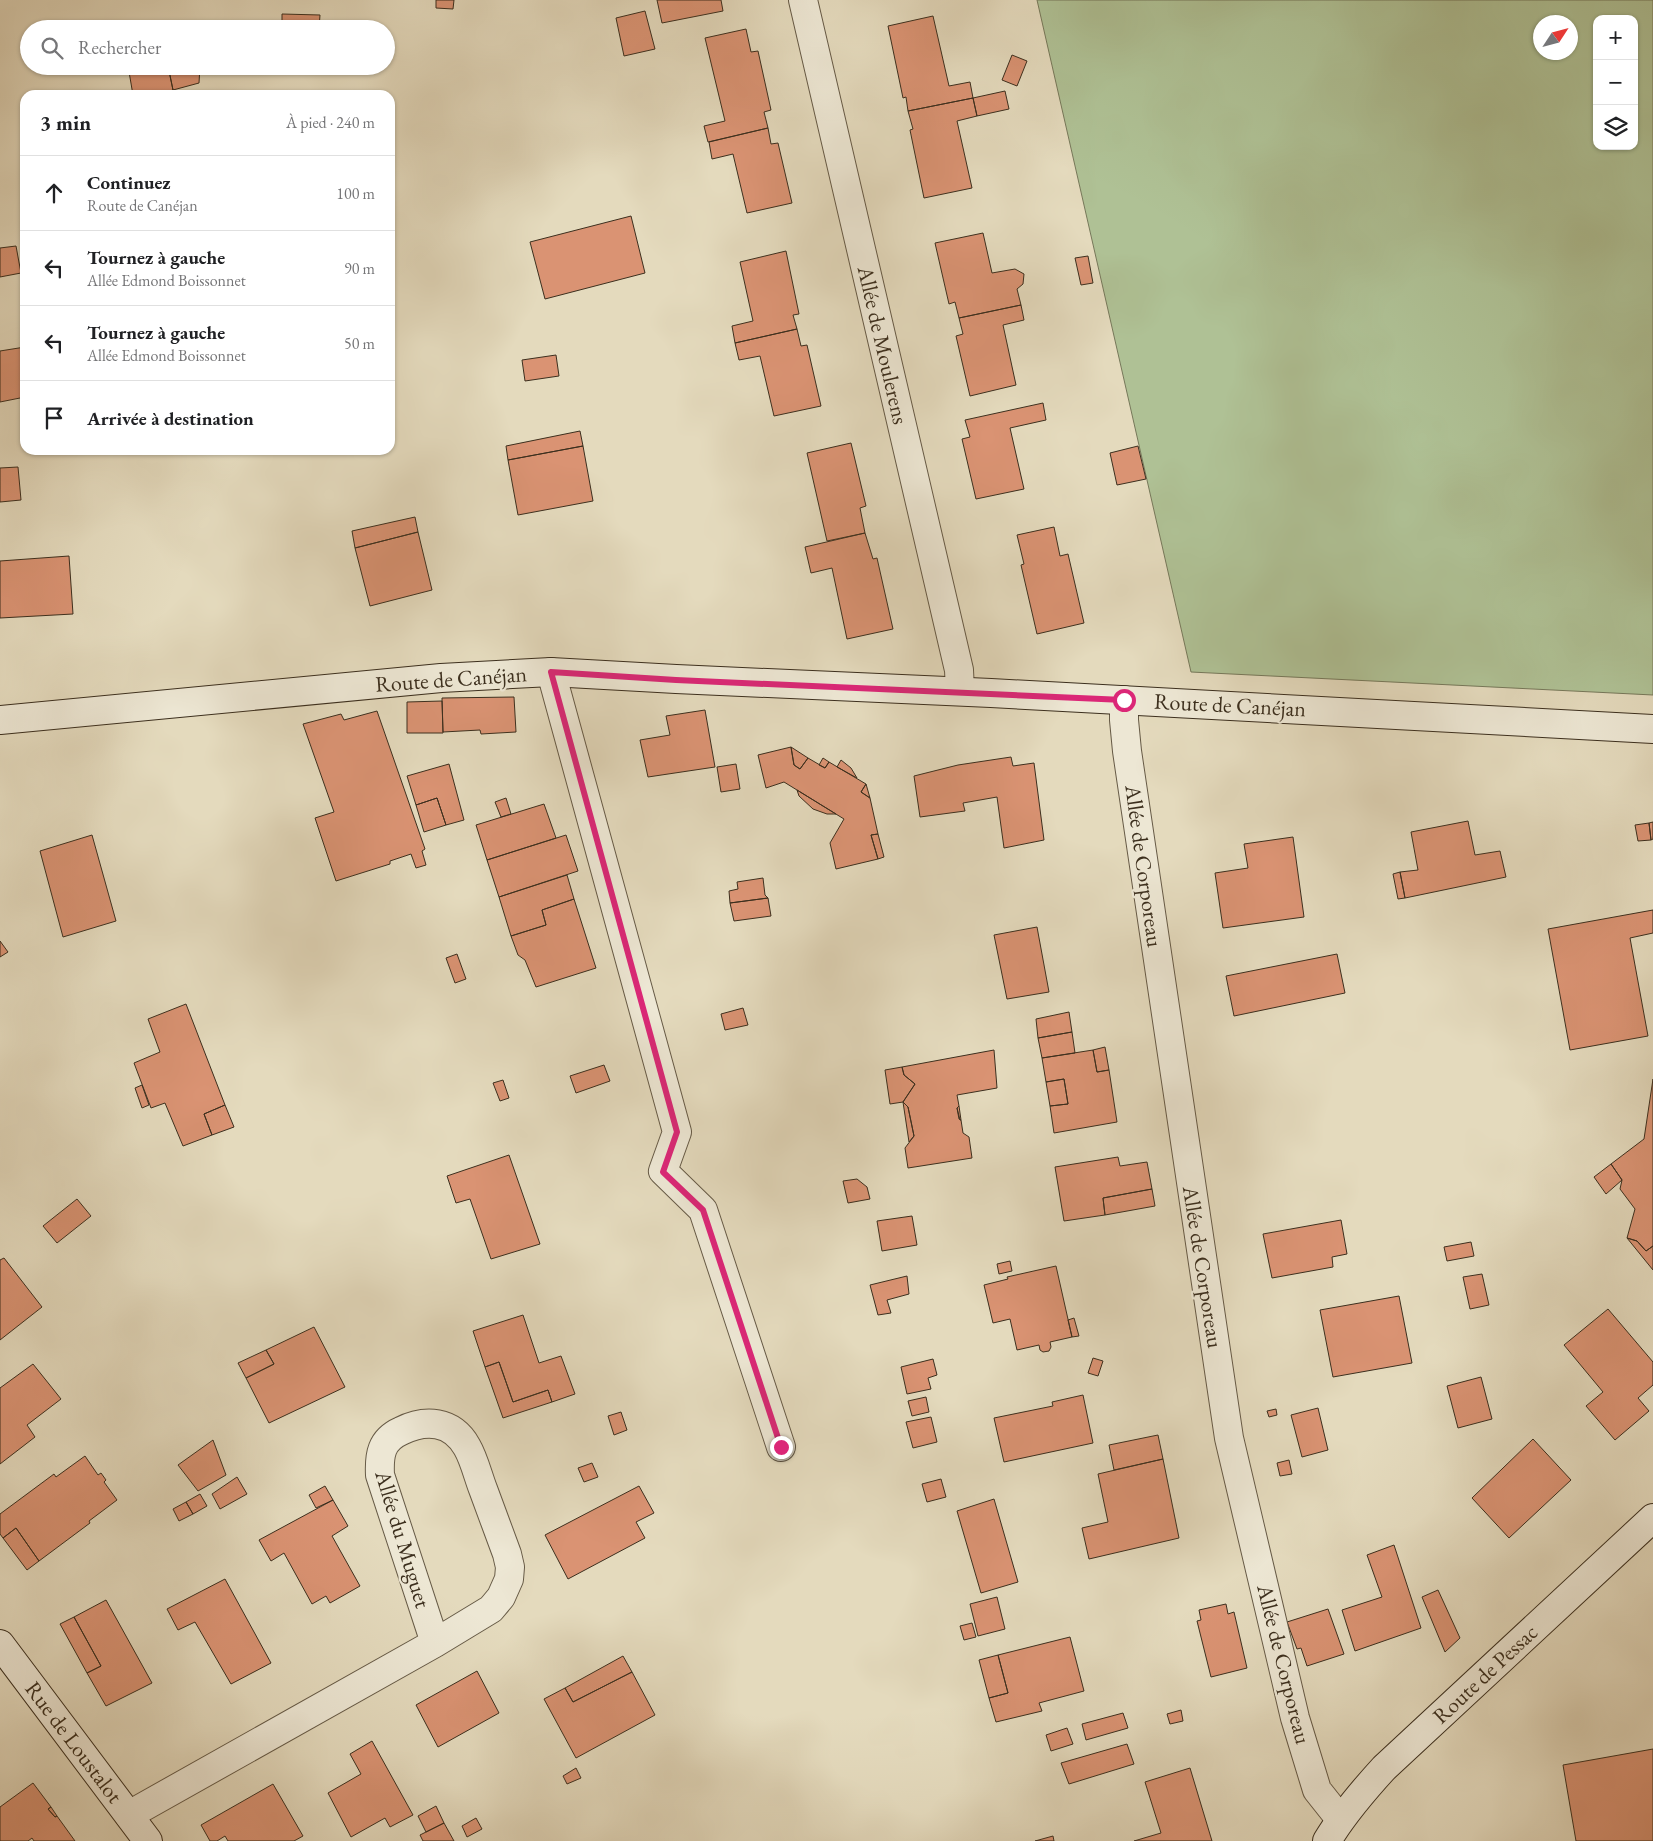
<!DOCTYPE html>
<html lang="fr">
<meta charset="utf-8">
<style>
:root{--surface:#fff;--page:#f6f6f6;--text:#202124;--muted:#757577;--line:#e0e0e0}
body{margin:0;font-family:"EB Garamond",serif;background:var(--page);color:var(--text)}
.controls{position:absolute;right:15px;top:15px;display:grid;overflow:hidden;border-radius:10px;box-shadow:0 1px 4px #0004}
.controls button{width:45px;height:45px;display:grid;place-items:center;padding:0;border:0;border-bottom:1px solid var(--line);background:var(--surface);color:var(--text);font:25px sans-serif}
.compass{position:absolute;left:1533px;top:15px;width:45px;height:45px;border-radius:50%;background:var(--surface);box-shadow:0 1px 4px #0004;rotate:54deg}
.stop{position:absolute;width:15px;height:15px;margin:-11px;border:4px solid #db2777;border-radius:50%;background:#fff}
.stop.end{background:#db2777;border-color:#fff;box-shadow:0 1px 5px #0008}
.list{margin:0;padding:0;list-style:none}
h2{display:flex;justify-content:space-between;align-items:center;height:65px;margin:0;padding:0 20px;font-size:21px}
h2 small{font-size:16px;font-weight:400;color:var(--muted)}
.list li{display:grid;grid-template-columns:32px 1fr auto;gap:15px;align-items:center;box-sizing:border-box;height:75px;padding:0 20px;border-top:1px solid var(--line)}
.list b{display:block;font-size:19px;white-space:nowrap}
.list p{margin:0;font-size:16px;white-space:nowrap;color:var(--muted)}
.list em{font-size:16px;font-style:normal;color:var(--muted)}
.icon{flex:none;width:28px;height:28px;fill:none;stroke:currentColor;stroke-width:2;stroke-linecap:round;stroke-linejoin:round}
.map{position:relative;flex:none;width:1653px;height:1841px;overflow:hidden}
.search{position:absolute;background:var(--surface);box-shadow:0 1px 4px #0004;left:20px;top:20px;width:375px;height:55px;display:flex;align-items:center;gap:12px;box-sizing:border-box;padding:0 18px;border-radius:28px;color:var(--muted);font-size:19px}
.panel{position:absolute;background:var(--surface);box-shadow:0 1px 4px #0004;left:20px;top:90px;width:375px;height:365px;border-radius:15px}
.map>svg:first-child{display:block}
.green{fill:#afc195;stroke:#76785a;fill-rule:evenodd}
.building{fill:#da9373;stroke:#3c2f1e}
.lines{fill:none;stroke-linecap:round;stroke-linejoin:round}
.street-casing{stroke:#665a46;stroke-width:30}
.secondary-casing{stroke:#3c2f1e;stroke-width:30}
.street{stroke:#ede7d4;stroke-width:28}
.secondary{stroke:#ede7d4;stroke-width:28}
.route{stroke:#db2777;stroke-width:6}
.labels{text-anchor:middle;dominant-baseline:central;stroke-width:4.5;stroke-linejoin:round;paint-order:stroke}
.street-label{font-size:22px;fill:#3c2f1e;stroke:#ede7d4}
</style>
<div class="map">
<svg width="1653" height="1841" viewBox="0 0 1653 1841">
<rect width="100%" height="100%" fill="#e4dabd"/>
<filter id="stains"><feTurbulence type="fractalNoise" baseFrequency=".004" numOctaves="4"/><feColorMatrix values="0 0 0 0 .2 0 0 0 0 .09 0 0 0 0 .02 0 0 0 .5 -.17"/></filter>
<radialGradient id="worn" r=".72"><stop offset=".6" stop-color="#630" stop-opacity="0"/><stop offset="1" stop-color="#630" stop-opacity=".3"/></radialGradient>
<path class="green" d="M 1037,0 L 1653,0 L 1653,695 L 1191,672 ZM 1597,19 L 1634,19 L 1634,146 L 1597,146 ZM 1540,22 L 1570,22 L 1570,52 L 1540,52 Z"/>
<path class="building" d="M 436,0 L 454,0 L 453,9 L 436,8 Z
M 657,0 L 721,0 L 723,11 L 662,23 Z
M 645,11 L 655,49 L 624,56 L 616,18 Z
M 282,14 L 320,15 L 319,29 L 282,29 Z
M 933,16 L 949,86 L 970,82 L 973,98 L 908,111 L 906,97 L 903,98 L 888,26 Z
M 746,29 L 751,52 L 758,51 L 771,110 L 764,112 L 768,128 L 708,142 L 704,126 L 725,121 L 705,38 Z
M 1012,55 L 1027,61 L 1017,86 L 1002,80 Z
M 128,66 L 168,66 L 173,90 L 157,95 L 133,95 Z
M 168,66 L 200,66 L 199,83 L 173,90 Z
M 1005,91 L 1009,109 L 977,116 L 973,98 Z
M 973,98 L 977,116 L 957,121 L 972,188 L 924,198 L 910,130 L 913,129 L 908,111 Z
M 768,128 L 771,144 L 778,143 L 792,203 L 747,213 L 733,154 L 712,159 L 709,142 Z
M 631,216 L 645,273 L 545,299 L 530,242 Z
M 983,233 L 992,273 L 1015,269 L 1024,274 L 1023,284 L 1017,289 L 1021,305 L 959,318 L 955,302 L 949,304 L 935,243 Z
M 16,246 L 21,273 L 0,277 L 0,248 Z
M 786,251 L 799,314 L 793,315 L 797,329 L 735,343 L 732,326 L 753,321 L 740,262 Z
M 1088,256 L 1093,283 L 1081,285 L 1075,258 Z
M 1021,305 L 1024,320 L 1003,325 L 1016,385 L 970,396 L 956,336 L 963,334 L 959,318 Z
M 797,329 L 801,346 L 807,345 L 821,406 L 774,416 L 760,356 L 739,360 L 735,343 Z
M 25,347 L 25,397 L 0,402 L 0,351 Z
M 556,355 L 559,376 L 525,381 L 522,360 Z
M 1043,403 L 1046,420 L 1010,428 L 1024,489 L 976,499 L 962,439 L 970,437 L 965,420 Z
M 580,431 L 583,446 L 508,460 L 506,446 Z
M 851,443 L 866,506 L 860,508 L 865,533 L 827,541 L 807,453 Z
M 583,446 L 593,501 L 518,515 L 508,460 Z
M 1138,446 L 1146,479 L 1117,485 L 1110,453 Z
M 18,467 L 21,500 L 0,502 L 0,468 Z
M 415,517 L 418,532 L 355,548 L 352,531 Z
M 1054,527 L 1060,556 L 1068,554 L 1084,623 L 1037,634 L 1021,565 L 1024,564 L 1017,535 Z
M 418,532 L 432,590 L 370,606 L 355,548 Z
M 865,533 L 873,559 L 877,558 L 893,629 L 847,639 L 832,568 L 811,573 L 805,547 Z
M 69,556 L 73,614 L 0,618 L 0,561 Z
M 514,697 L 516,732 L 481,734 L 480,730 L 443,732 L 442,698 Z
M 442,701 L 443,733 L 407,733 L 407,702 Z
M 705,710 L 715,767 L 648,777 L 640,740 L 670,735 L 666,716 Z
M 377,711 L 425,849 L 422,851 L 426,865 L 416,868 L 411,854 L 390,861 L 390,864 L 336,881 L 315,818 L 334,812 L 303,724 L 341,714 L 344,720 Z
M 791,747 L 794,765 L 800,769 L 808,758 L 825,768 L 829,762 L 866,784 L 861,792 L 870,798 L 878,834 L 871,835 L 878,859 L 836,869 L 830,843 L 844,819 L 784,782 L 766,788 L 758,755 Z
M 791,747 L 808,758 L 800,769 L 794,765 Z
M 1011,757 L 1013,766 L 1034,763 L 1044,840 L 1004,848 L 997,797 L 963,803 L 965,811 L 920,817 L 914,776 L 958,765 Z
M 823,758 L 829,762 L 825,768 L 819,765 Z
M 841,760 L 851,768 L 857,778 L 837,767 Z
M 449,764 L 464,820 L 446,825 L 437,798 L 416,805 L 407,776 Z
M 736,764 L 740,789 L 721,792 L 717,767 Z
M 866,784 L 870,798 L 861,792 Z
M 797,790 L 836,814 L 827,814 L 813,809 L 799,796 Z
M 437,798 L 446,825 L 424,832 L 416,805 Z
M 506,798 L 511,814 L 501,817 L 495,802 Z
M 544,804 L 556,838 L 487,860 L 476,825 Z
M 1468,821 L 1475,855 L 1500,851 L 1506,877 L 1405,898 L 1400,872 L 1418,870 L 1411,832 Z
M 1653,822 L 1653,839 L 1651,840 L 1649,823 Z
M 1649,823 L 1651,840 L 1638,841 L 1635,825 Z
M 878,834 L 884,857 L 878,859 L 871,835 Z
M 92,835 L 116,921 L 63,937 L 40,851 Z
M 566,835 L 578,871 L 499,897 L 487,860 Z
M 1293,837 L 1304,917 L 1223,928 L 1215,873 L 1248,868 L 1244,844 Z
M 1400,872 L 1405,898 L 1398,899 L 1393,874 Z
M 567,875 L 574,899 L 542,910 L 546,925 L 511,936 L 499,897 Z
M 763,878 L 765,895 L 768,898 L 730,903 L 729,891 L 738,889 L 737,882 Z
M 768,898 L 771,916 L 734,921 L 730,903 Z
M 574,899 L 596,968 L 536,987 L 525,960 L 518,955 L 511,936 L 546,925 L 542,910 Z
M 1653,910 L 1653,933 L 1630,938 L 1648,1036 L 1570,1050 L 1548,929 Z
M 1037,927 L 1049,992 L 1007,999 L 994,935 Z
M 0,941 L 8,952 L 0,957 Z
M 457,954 L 466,979 L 455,983 L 446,958 Z
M 1337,954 L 1345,993 L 1234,1016 L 1226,976 Z
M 186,1004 L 225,1105 L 204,1114 L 212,1135 L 183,1146 L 165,1103 L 151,1108 L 134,1063 L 160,1052 L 148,1019 Z
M 743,1008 L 748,1025 L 725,1030 L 721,1014 Z
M 1069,1012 L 1072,1032 L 1038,1038 L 1036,1019 Z
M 1072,1032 L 1075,1053 L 1042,1058 L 1038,1038 Z
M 1105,1047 L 1109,1070 L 1097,1072 L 1093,1050 Z
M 994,1050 L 997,1088 L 957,1095 L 959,1106 L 957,1108 L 959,1119 L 961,1120 L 963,1133 L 969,1137 L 972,1158 L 908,1168 L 905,1148 L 914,1136 L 908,1107 L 903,1102 L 915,1084 L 904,1075 L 902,1067 Z
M 1093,1050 L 1097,1072 L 1109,1070 L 1117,1122 L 1054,1133 L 1050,1106 L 1068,1104 L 1064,1079 L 1046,1082 L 1042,1058 Z
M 604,1065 L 610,1081 L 576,1093 L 570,1076 Z
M 902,1067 L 904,1075 L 915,1084 L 903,1102 L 890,1104 L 885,1070 Z
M 1064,1079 L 1068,1104 L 1050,1106 L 1046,1082 Z
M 1653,1079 L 1653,1246 L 1646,1251 L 1637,1241 L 1627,1238 L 1635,1209 L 1620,1189 L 1622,1180 L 1611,1164 L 1644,1139 Z
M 503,1080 L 509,1098 L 500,1101 L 493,1083 Z
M 142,1085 L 149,1105 L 142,1108 L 135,1088 Z
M 903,1102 L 908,1107 L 914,1136 L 909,1142 Z
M 225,1105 L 234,1127 L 212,1135 L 204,1114 Z
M 959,1106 L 961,1120 L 960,1120 L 957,1108 Z
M 509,1155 L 540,1244 L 491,1259 L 470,1199 L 456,1203 L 447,1176 Z
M 1118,1157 L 1120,1166 L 1147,1162 L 1152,1189 L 1103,1198 L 1105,1215 L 1064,1221 L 1055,1167 Z
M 1611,1164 L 1622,1180 L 1606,1194 L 1594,1177 Z
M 857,1179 L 867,1187 L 870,1199 L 848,1203 L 843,1181 Z
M 1152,1189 L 1155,1206 L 1105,1215 L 1103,1198 Z
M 77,1199 L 91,1216 L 57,1243 L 43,1226 Z
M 912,1216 L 917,1245 L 882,1251 L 877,1221 Z
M 1341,1220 L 1347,1254 L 1332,1257 L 1333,1267 L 1272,1278 L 1263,1234 Z
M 1627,1238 L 1637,1241 L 1646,1251 L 1653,1246 L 1653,1270 Z
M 1471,1242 L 1474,1256 L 1447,1261 L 1444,1247 Z
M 4,1258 L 42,1307 L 0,1340 L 0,1260 Z
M 1010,1261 L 1012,1271 L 999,1274 L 997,1264 Z
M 1056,1266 L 1072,1337 L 1050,1342 L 1051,1347 L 1049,1351 L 1043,1352 L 1040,1350 L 1039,1345 L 1017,1350 L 1010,1319 L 993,1323 L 984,1285 L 1008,1279 L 1007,1277 Z
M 1482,1274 L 1489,1305 L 1470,1309 L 1463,1277 Z
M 907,1276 L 909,1294 L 887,1300 L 891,1313 L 878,1315 L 870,1285 Z
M 1399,1296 L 1412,1363 L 1333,1377 L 1320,1310 Z
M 1608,1309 L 1653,1362 L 1653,1385 L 1638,1398 L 1649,1411 L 1615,1440 L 1586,1406 L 1603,1392 L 1564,1345 Z
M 523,1315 L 539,1363 L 561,1356 L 575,1394 L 552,1402 L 548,1390 L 513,1402 L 499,1362 L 485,1367 L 473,1331 Z
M 1074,1318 L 1079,1336 L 1072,1337 L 1068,1320 Z
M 314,1327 L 345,1387 L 269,1423 L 246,1378 L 274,1364 L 266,1350 Z
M 266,1350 L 274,1364 L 246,1378 L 238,1363 Z
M 1093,1358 L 1103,1361 L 1098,1376 L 1088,1373 Z
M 933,1359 L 937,1375 L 928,1378 L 931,1389 L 907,1394 L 901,1367 Z
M 499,1362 L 513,1402 L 548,1390 L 552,1402 L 503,1418 L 485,1367 Z
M 33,1364 L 61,1399 L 27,1425 L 35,1437 L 0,1464 L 0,1388 Z
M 1481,1377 L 1492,1419 L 1458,1428 L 1447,1386 Z
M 1083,1395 L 1093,1443 L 1004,1462 L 994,1418 L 1053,1406 L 1052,1402 Z
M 926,1397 L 929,1412 L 912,1416 L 908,1401 Z
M 1318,1408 L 1328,1450 L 1302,1457 L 1291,1415 Z
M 1276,1409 L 1277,1415 L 1269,1417 L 1267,1411 Z
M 621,1412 L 627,1430 L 614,1435 L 608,1416 Z
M 931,1417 L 937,1442 L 913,1448 L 906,1422 Z
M 1158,1435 L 1163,1459 L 1114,1470 L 1109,1445 Z
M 1533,1439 L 1571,1480 L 1509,1538 L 1472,1498 Z
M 213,1440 L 226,1475 L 198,1491 L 178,1465 Z
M 85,1456 L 98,1475 L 101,1473 L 106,1480 L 104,1482 L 117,1500 L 89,1521 L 90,1523 L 39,1561 L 16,1528 L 3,1538 L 0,1534 L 0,1514 L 54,1474 L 56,1477 Z
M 1163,1459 L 1179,1538 L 1089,1559 L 1082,1528 L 1108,1522 L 1098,1474 Z
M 1289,1460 L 1292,1474 L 1280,1476 L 1277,1463 Z
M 592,1463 L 598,1477 L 584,1482 L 578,1468 Z
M 237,1477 L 247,1494 L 220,1509 L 212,1494 Z
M 941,1479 L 946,1497 L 927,1502 L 922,1484 Z
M 325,1486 L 333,1500 L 316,1508 L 309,1495 Z
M 639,1486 L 654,1513 L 636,1522 L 645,1538 L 568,1579 L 545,1535 Z
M 200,1494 L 207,1506 L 193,1514 L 186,1502 Z
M 994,1499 L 1018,1582 L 981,1593 L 957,1511 Z
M 333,1500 L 348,1526 L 332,1536 L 360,1586 L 330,1603 L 326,1596 L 312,1604 L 284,1553 L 271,1561 L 259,1540 Z
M 186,1502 L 193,1514 L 179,1521 L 173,1509 Z
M 16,1528 L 39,1561 L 27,1570 L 3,1538 Z
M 1394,1545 L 1421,1628 L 1355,1651 L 1342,1610 L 1382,1597 L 1367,1555 Z
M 225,1579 L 271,1663 L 231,1684 L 195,1622 L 178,1630 L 167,1609 Z
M 1438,1590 L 1460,1638 L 1445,1652 L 1422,1597 Z
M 997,1597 L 1005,1629 L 978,1636 L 970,1604 Z
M 106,1600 L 152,1683 L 106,1706 L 87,1673 L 101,1666 L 74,1617 Z
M 1226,1604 L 1228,1614 L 1234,1612 L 1247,1668 L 1211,1677 L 1197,1621 L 1201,1620 L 1199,1610 Z
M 1328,1609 L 1344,1654 L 1307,1666 L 1301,1648 L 1297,1649 L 1287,1622 Z
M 74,1617 L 101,1666 L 87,1673 L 60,1624 Z
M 972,1623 L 976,1637 L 964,1640 L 960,1626 Z
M 1070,1637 L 1084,1691 L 1039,1703 L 1042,1711 L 996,1722 L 989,1698 L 1008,1693 L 998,1655 Z
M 998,1655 L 1008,1693 L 989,1698 L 979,1660 Z
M 623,1656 L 632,1672 L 573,1702 L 565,1688 Z
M 477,1671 L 499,1713 L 438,1747 L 416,1705 Z
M 632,1672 L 655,1715 L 576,1758 L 544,1699 L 565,1688 L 573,1702 Z
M 1181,1710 L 1183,1721 L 1170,1724 L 1167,1714 Z
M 1123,1713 L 1128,1728 L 1086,1740 L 1082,1724 Z
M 1067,1728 L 1073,1744 L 1051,1751 L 1046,1735 Z
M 372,1741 L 413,1815 L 390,1827 L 385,1818 L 351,1837 L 328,1793 L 361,1774 L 350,1754 Z
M 1127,1744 L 1134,1764 L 1069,1784 L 1061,1763 Z
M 1653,1749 L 1653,1841 L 1576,1841 L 1563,1765 Z
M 576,1768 L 581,1778 L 567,1784 L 563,1776 Z
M 1190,1768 L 1212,1841 L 1134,1841 L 1161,1833 L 1145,1782 Z
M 33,1783 L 51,1807 L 48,1809 L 55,1817 L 57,1816 L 75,1841 L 34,1841 L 32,1838 L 28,1841 L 0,1841 L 0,1807 Z
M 273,1784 L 303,1836 L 294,1841 L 228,1841 L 225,1836 L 217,1841 L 210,1841 L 201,1825 Z
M 436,1806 L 444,1823 L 426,1832 L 418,1816 Z
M 51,1807 L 57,1816 L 55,1817 L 48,1809 Z
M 476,1818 L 482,1829 L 467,1837 L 462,1826 Z
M 444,1823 L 454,1841 L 423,1841 L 420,1835 Z
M 1053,1836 L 1054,1841 L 1035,1841 Z"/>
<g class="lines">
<defs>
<path id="street" d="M 803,0 L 959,670 L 960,691
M 551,672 L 677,1132 L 663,1171 L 703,1210 L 781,1447
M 1124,700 L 1124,720 L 1127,751 L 1229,1438 L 1295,1718 L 1317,1790 L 1340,1819
M 129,1815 L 435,1643 L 491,1609 L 501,1597 L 509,1579 L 510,1567 L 507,1554 C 499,1532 491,1511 483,1489 C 478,1476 474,1459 467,1447 C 452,1420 425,1419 401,1431 C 381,1440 379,1455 380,1475 L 435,1643"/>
<path id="secondary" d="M 0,720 L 441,678 L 551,672 L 676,679 L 991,693 L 1653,729
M 0,1644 L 148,1841
M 1327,1841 C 1343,1814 1363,1791 1384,1768 L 1653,1518"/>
</defs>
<use href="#street" class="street-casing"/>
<use href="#secondary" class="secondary-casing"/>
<use href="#street" class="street"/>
<use href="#secondary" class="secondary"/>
</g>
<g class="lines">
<path class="route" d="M 781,1447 L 703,1210 L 663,1172 L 677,1132 L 551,672 L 676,680 L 1124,700"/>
</g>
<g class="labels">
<g class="street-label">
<text transform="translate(883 345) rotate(77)">Allée de Moulerens</text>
<text transform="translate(451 679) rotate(-4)">Route de Canéjan</text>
<text transform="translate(1230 705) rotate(3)">Route de Canéjan</text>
<text transform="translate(1144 866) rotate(82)">Allée de Corporeau</text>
<text transform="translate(1203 1267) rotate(81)">Allée de Corporeau</text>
<text transform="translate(403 1539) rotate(73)">Allée du Muguet</text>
<text transform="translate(1284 1664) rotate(76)">Allée de Corporeau</text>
<text transform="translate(1485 1674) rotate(-43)">Route de Pessac</text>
<text transform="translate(74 1742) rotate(53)">Rue de Loustalot</text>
</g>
</g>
<rect width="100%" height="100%" filter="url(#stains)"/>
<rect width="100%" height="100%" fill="url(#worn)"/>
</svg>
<div class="controls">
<button>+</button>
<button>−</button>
<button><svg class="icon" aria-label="layers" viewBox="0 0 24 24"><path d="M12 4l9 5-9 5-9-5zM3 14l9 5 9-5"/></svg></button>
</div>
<svg class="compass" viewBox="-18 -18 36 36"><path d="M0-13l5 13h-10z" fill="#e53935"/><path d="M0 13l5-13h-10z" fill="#757577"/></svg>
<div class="stop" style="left:1124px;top:700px"></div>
<div class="stop end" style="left:781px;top:1447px"></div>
<div class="search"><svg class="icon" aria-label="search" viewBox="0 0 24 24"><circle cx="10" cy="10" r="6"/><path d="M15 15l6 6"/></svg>Rechercher</div>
<section class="panel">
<h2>3 min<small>À pied · 240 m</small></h2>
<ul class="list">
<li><svg class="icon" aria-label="ahead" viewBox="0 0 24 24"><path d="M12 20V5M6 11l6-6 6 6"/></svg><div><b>Continuez</b><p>Route de Canéjan</p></div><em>100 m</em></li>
<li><svg class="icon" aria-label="left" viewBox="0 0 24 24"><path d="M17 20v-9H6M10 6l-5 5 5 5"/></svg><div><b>Tournez à gauche</b><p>Allée Edmond Boissonnet</p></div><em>90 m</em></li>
<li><svg class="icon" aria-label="left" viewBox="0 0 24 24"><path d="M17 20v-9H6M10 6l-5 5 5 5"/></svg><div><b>Tournez à gauche</b><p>Allée Edmond Boissonnet</p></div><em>50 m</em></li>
<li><svg class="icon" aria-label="arrive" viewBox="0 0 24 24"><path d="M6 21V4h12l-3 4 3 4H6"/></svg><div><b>Arrivée à destination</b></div></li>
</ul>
</section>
</div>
